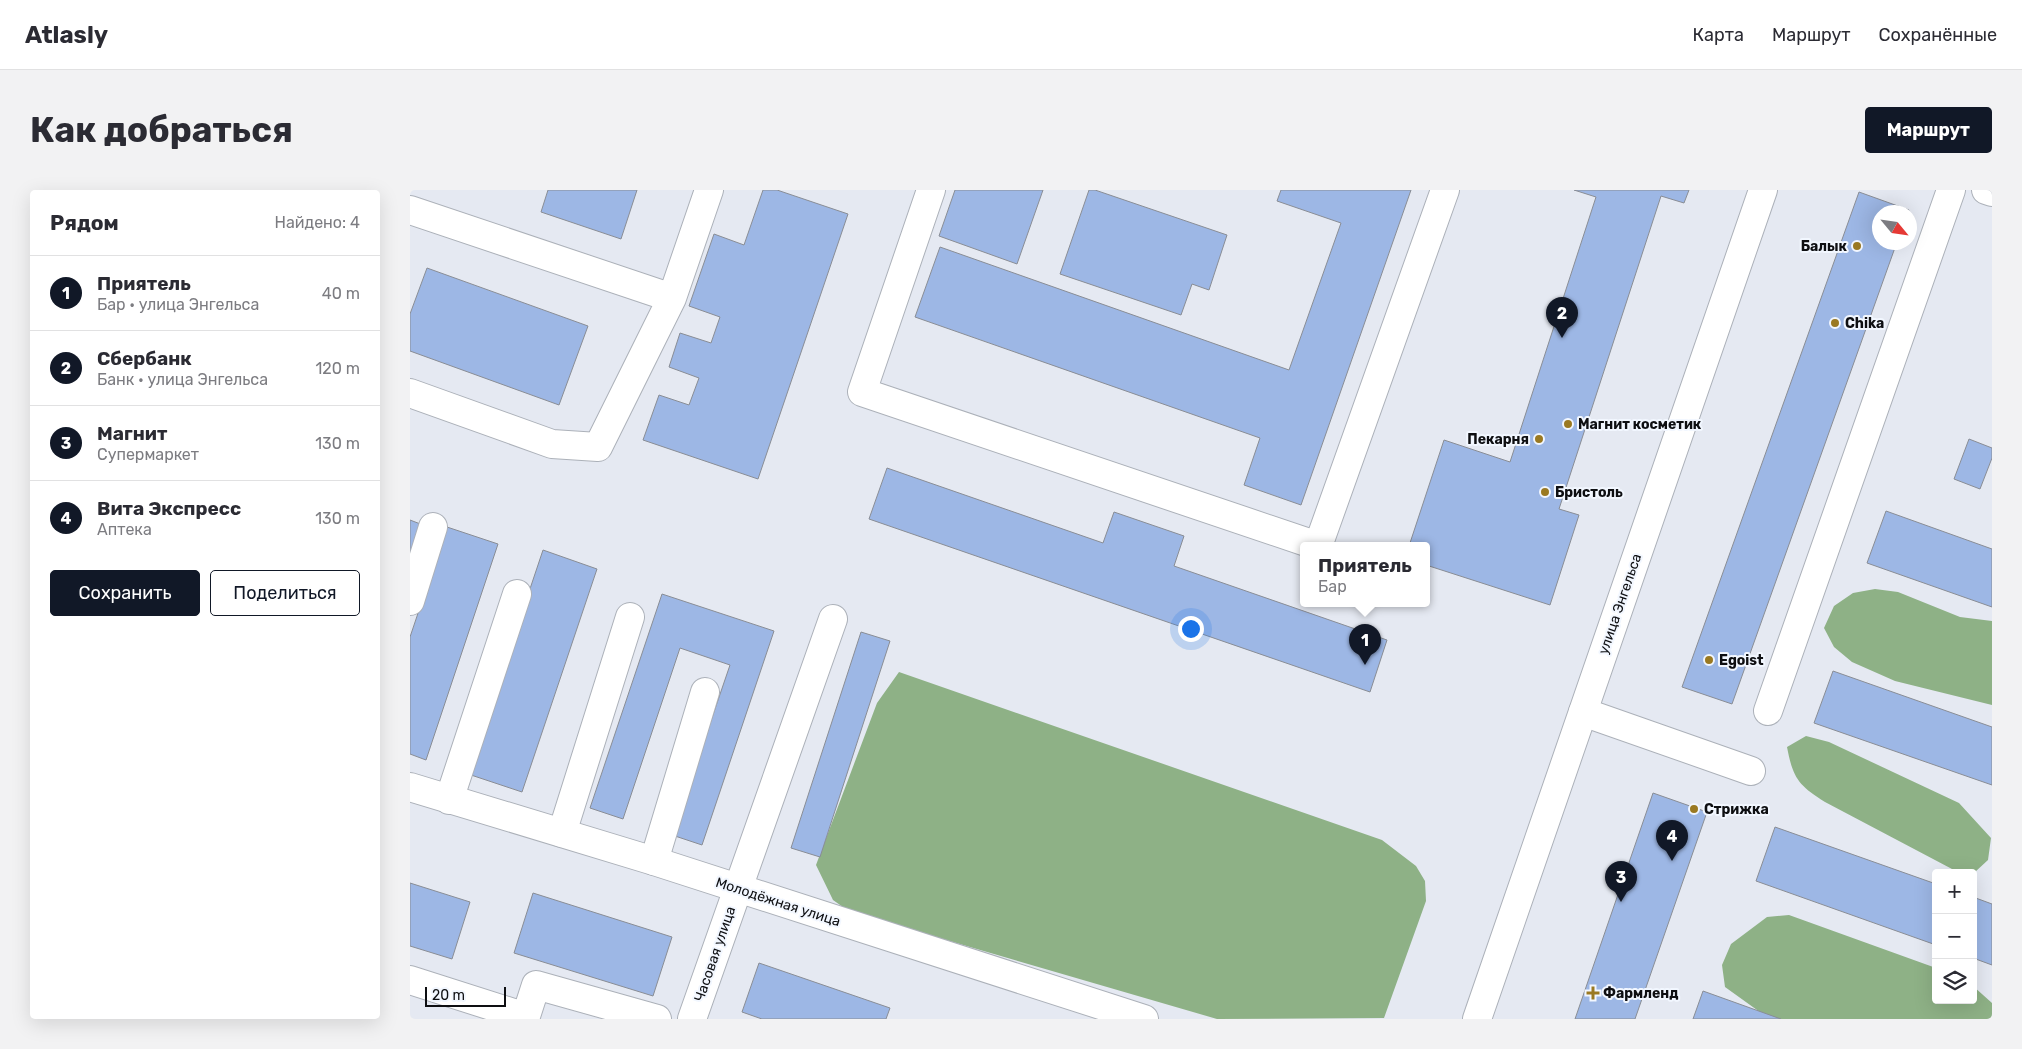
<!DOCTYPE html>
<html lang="ru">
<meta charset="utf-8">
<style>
:root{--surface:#fff;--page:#f2f2f3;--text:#2b2b33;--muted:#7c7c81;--line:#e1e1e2;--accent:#111827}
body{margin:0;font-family:Rubik,sans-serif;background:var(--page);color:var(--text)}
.controls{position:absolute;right:15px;bottom:15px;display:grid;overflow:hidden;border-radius:5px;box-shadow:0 5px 20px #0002}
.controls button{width:45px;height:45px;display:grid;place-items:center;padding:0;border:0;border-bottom:1px solid var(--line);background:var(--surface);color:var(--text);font:25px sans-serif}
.compass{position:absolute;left:1462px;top:15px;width:45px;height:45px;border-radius:50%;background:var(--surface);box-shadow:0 5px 20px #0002;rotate:119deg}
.scale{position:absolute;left:15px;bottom:12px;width:81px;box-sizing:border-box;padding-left:5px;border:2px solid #0e0f12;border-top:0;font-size:14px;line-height:18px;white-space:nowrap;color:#0e0f12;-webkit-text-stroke:4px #f2f7ff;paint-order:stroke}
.you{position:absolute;left:780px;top:438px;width:18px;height:18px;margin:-12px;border:4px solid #fff;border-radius:50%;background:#1a73e8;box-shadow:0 0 0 8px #1a73e833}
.badge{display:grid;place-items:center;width:32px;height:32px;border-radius:50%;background:var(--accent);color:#fff;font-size:16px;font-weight:700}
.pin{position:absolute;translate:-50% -41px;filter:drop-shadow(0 1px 2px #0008)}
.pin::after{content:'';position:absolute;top:26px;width:18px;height:15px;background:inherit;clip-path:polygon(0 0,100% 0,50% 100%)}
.popup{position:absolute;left:890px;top:352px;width:130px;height:65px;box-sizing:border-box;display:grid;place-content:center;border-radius:5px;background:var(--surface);filter:drop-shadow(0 1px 4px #0005);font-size:16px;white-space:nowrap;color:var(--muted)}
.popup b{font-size:19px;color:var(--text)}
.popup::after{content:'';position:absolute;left:50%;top:100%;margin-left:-10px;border:10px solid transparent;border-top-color:var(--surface)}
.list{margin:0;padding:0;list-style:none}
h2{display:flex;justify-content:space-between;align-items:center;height:65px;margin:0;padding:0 20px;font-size:21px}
h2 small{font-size:16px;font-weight:400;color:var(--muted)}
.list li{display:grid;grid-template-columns:32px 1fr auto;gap:15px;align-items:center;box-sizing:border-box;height:75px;padding:0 20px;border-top:1px solid var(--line)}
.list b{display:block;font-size:19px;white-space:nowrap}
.list p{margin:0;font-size:16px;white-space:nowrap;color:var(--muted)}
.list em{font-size:16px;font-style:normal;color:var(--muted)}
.actions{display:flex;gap:10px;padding:15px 20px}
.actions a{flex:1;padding:11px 0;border:1px solid var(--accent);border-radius:5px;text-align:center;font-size:18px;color:var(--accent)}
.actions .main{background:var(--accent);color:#fff}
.icon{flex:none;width:28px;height:28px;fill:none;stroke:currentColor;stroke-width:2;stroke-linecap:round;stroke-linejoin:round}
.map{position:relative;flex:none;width:1582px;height:829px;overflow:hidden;border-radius:5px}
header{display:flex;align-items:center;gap:30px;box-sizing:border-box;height:70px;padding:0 25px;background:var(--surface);border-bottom:1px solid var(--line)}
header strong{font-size:24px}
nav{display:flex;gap:28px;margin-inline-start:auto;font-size:18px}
.intro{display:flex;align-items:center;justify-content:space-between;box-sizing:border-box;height:120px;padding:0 30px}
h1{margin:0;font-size:35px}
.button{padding:12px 22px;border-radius:5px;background:var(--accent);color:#fff;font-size:18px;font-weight:700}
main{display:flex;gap:30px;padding:0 30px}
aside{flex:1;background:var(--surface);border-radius:5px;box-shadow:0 5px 20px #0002}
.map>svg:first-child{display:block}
.forest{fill:#8eb186}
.building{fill:#9db7e5;stroke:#898d95}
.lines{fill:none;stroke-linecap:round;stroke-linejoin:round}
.minor-casing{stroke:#acb1b9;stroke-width:30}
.major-casing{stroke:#acb1b9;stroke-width:30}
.minor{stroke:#fff;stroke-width:28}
.major{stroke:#fff;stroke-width:28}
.poi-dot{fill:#9a7922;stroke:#f2f7ff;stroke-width:2}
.labels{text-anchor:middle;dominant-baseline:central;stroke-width:4;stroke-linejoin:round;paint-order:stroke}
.poi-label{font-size:14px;font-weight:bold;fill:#0e0f12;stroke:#f2f7ff;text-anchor:start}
.street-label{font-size:14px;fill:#0e0f12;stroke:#f2f7ff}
</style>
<header>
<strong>Atlasly</strong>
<nav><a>Карта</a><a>Маршрут</a><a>Сохранённые</a></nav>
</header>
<div class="intro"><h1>Как добраться</h1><a class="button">Маршрут</a></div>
<main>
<aside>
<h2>Рядом<small>Найдено: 4</small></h2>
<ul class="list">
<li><span class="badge">1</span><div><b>Приятель</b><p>Бар · улица Энгельса</p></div><em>40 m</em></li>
<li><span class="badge">2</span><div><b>Сбербанк</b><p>Банк · улица Энгельса</p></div><em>120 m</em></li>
<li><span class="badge">3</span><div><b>Магнит</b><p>Супермаркет</p></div><em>130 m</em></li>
<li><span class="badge">4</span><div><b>Вита Экспресс</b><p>Аптека</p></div><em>130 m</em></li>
</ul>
<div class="actions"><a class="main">Сохранить</a><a>Поделиться</a></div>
</aside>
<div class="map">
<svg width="1582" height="829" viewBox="0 0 1582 829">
<rect width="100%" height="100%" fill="#e5e9f2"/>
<path class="forest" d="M 1465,399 L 1488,402 L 1550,427 L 1582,431 L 1582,515 L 1485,491 L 1442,472 L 1424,457 L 1414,438 L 1424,416 L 1443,403 Z
M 489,482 L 972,650 L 1006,676 L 1015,691 L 1016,711 L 974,828 L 807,829 L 440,722 L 423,710 L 406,675 L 467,513 Z
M 1396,546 L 1419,552 L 1549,613 L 1581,648 L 1578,670 L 1565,682 L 1542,679 L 1415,612 C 1388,595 1383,588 1377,557 Z
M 1379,725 L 1526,778 L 1526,810 L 1563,810 L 1563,796 L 1582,813 L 1582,829 L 1365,829 L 1354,825 L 1315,797 L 1312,775 L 1321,754 L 1357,727 Z"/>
<path class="building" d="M 138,0 L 227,0 L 211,49 L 131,22 Z
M 353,0 L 367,0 L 438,24 L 348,289 L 233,250 L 249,205 L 279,215 L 289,188 L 259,177 L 270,143 L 301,153 L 310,127 L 279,116 L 304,44 L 334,55 Z
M 545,0 L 633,0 L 607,74 L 529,46 Z
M 679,0 L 685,0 L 817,45 L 799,100 L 782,94 L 771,125 L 650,84 Z
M 871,0 L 1001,0 L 891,315 L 834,295 L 850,248 L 505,127 L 530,57 L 879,180 L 931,33 L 867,11 Z
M 1164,0 L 1279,0 L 1274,13 L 1251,6 L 1149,319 L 1169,325 L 1140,415 L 1016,375 L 1016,356 L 999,356 L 1034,250 L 1100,272 L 1186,7 Z
M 1449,2 L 1499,20 L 1498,22 L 1470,22 L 1470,52 L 1487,52 L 1322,514 L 1272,497 Z
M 17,78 L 178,136 L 149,215 L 0,161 L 0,124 Z
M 1559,249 L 1582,258 L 1582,268 L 1570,299 L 1544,289 Z
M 477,278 L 693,353 L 704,322 L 774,346 L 764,376 L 977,450 L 960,502 L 459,329 Z
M 1476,321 L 1582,359 L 1582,417 L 1457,373 Z
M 0,330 L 13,335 L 0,375 Z
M 37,337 L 88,354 L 16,570 L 0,564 L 0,447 Z
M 133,360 L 187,379 L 112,602 L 58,584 Z
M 252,404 L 364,441 L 292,655 L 262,645 L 320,475 L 270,458 L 213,629 L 180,618 Z
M 451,442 L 480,451 L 410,667 L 381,658 Z
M 1423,481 L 1582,537 L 1582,595 L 1404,533 Z
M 1243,603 L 1297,622 L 1225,829 L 1165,829 Z
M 1365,637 L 1526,694 L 1526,755 L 1346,691 Z
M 0,693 L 60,712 L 42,769 L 0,756 Z
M 123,703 L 262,747 L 243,806 L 104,763 Z
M 1563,707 L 1582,714 L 1582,775 L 1563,768 Z
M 349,773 L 480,818 L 476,829 L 352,829 L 332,822 Z
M 1293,801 L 1371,829 L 1283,829 Z"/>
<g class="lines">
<defs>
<path id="minor" d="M 521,0 L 452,202 L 908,356 L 1035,0
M 1576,0 L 1582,2
M 0,20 L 262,108
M 0,203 L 142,254 L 188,257 L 262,108 L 299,0
M 0,411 L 23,337
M 1358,521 L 1541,0
M 1173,522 L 1341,581
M 39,610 L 107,404
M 152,643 L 220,427
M 244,671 L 295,502
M 0,790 L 116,827
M 115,829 L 126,795 L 247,829
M 282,829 L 423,429"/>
<path id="major" d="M 0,597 L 244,671 L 734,829
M 1067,829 L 1353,0"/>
</defs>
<use href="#minor" class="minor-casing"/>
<use href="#major" class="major-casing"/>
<use href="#minor" class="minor"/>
<use href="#major" class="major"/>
</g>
<g class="poi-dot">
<circle cx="1447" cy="56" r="5"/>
<circle cx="1425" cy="133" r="5"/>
<circle cx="1158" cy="234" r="5"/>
<circle cx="1129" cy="249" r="5"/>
<circle cx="1135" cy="302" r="5"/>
<circle cx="1299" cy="470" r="5"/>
<circle cx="1284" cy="619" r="5"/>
<path d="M1180.5 795.5h5v5h5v5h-5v5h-5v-5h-5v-5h5z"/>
</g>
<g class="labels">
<g class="poi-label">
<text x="1437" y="56" text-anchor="end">Балык</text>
<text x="1435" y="133">Chika</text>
<text x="1168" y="234">Магнит косметик</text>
<text x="1119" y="249" text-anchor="end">Пекарня</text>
<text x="1145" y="302">Бристоль</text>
<text x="1309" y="470">Egoist</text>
<text x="1294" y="619">Стрижка</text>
<text x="1193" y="803">Фармленд</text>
</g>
<g class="street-label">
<text transform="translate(1210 414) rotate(-71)">улица Энгельса</text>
<text transform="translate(368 712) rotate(18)">Молодёжная улица</text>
<text transform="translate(305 764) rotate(-71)">Часовая улица</text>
</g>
</g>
</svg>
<div class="controls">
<button>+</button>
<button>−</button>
<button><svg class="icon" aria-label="layers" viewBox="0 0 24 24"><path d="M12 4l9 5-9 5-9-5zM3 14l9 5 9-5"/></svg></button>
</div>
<svg class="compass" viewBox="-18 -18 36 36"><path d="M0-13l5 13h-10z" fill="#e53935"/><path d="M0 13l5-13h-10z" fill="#7c7c81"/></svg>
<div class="scale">20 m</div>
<div class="you"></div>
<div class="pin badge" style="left:955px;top:475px">1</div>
<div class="popup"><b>Приятель</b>Бар</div>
<div class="pin badge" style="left:1152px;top:148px">2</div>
<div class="pin badge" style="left:1211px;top:712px">3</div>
<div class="pin badge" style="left:1262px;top:671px">4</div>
</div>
</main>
